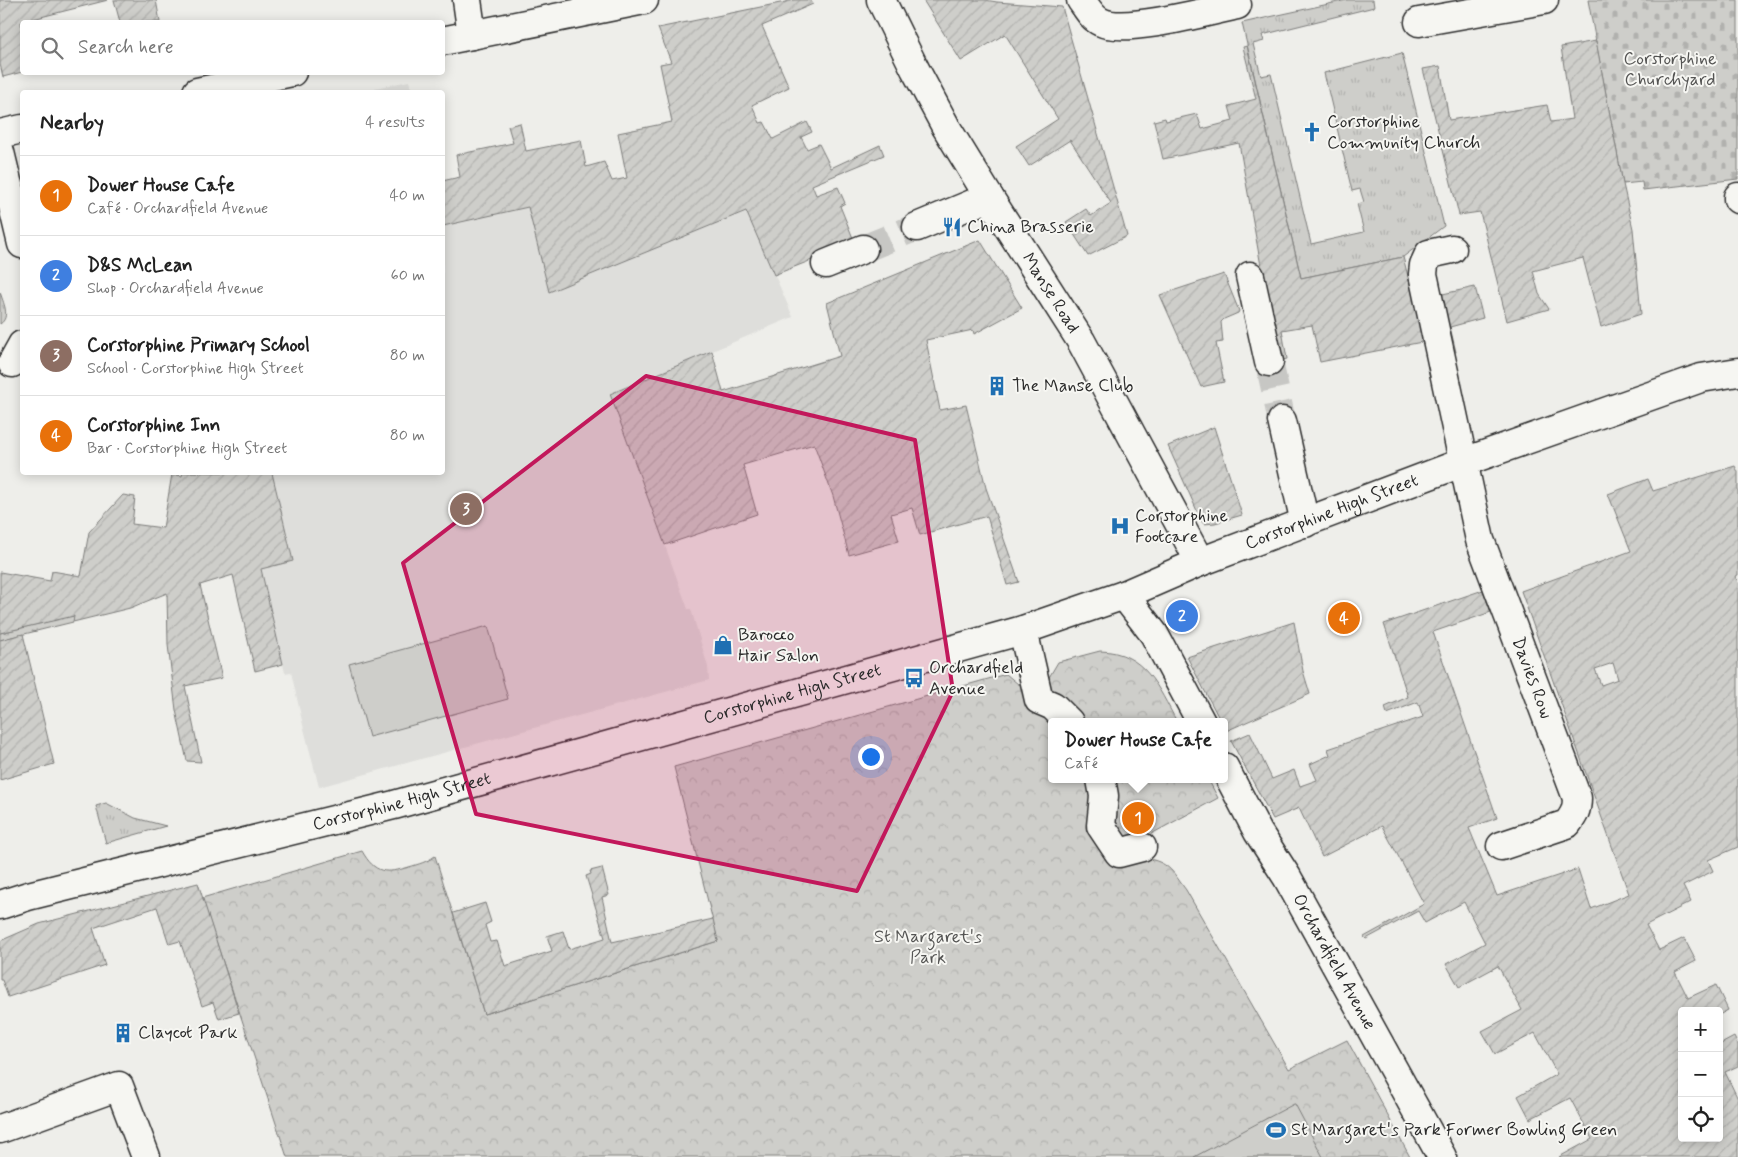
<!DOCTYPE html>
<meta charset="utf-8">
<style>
:root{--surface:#fff;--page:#f2f2f2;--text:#222;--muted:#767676;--line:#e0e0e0;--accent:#1a73e8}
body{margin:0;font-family:Mynerve,sans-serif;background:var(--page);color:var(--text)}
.controls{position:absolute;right:15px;bottom:15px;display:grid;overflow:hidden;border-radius:5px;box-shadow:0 2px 12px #0003}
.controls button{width:45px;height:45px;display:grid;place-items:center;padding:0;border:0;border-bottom:1px solid var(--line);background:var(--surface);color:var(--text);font:25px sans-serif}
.you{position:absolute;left:870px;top:756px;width:18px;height:18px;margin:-12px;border:4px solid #fff;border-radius:50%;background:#1a73e8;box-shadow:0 0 0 8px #1a73e833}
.badge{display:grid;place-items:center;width:32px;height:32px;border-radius:50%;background:var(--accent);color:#fff;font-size:16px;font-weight:700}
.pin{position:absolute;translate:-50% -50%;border:2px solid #fff;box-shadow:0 1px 5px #0006}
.popup{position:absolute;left:1048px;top:718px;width:180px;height:65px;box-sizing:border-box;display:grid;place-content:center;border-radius:5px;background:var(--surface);filter:drop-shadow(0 1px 4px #0005);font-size:16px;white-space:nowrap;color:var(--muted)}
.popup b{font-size:19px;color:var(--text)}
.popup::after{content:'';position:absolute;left:50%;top:100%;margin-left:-10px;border:10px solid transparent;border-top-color:var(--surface)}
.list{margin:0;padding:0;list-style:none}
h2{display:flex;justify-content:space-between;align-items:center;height:65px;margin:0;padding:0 20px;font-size:21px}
h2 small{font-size:16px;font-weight:400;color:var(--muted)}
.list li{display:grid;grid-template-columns:32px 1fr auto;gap:15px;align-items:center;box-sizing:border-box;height:80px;padding:0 20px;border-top:1px solid var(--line)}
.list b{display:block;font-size:19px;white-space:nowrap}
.list p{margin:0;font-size:16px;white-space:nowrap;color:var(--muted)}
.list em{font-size:16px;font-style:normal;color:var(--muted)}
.icon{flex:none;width:28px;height:28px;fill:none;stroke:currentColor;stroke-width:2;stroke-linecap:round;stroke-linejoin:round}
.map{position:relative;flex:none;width:1738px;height:1157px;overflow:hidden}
.search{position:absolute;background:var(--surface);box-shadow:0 2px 12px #0003;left:20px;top:20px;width:425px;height:55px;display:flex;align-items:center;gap:12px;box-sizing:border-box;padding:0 18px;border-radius:5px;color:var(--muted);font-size:19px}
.panel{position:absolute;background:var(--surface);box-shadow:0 2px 12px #0003;left:20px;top:90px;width:425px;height:385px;border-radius:5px}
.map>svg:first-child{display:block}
.built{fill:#dededb}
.grass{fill:url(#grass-tufts);stroke:#7c7c7a}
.cemetery{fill:url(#cemetery-stones);stroke:#7c7c7a}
.park{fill:url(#park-crowns);stroke:#7c7c7a}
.garden{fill:url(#garden-furrows);stroke:#7c7c7a;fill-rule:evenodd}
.pitch{fill:#cececa;stroke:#7c7c7a}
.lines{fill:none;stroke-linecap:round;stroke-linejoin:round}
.minor-tunnel{stroke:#c7c7c4;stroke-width:28;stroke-dasharray:28 14;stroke-linecap:butt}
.minor-casing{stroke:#2b2b2b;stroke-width:31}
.minor{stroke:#f6f6f2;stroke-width:28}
.marked{fill:#c2185b;fill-opacity:0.2;stroke:#c2185b;stroke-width:4;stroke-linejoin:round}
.labels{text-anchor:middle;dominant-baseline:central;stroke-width:4;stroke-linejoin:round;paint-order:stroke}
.park-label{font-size:18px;fill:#545453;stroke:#f6f6f2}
.poi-label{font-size:18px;fill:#2b2b2b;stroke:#f6f6f2;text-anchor:start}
.street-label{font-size:18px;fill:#2b2b2b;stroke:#f6f6f2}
</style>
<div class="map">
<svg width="1738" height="1157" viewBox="0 0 1738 1157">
<defs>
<pattern id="grass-tufts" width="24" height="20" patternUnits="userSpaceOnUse" patternTransform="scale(1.25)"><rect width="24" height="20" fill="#cececa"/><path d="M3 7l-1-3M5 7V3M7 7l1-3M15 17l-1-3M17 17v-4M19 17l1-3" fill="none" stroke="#b1b1ae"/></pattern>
<pattern id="cemetery-stones" width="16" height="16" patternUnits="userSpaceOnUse" patternTransform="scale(1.25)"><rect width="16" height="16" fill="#cececa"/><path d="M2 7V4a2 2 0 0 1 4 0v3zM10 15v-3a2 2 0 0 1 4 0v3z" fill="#b1b1ae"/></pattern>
<pattern id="park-crowns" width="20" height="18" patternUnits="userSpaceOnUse" patternTransform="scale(1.25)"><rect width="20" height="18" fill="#cececa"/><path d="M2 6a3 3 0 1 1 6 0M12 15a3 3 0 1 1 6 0" fill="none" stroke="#b1b1ae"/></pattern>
<pattern id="garden-furrows" width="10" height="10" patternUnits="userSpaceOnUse" patternTransform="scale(1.25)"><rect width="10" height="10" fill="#cececa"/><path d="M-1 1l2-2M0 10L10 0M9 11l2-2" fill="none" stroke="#b1b1ae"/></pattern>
</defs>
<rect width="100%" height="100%" fill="#eeeeea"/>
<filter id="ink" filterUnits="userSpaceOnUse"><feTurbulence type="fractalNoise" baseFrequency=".02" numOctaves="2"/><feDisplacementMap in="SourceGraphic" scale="10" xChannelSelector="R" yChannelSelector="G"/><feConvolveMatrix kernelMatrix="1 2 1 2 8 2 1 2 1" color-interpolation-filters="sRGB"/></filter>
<g filter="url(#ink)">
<path class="built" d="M 409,81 L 412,92 L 376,92 L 375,88 Z
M 528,206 L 549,291 L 747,211 L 793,317 L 610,394 L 688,609 L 691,609 L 708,667 L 709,680 L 319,787 L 303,725 L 291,672 L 285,673 L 261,569 L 293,561 L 272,473 L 442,472 L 443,224 L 443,226 Z"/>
<path class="grass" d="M 1347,0 L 1373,0 L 1374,7 L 1262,35 L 1264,41 L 1253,44 L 1261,76 L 1271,74 L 1311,244 L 1364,232 L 1357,204 L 1364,202 L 1360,189 L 1352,191 L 1324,73 L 1402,53 L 1444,226 L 1403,257 L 1301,278 L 1242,23 Z
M 0,292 C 3,302 11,317 0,324 Z
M 75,615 L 73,622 L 0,640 L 0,633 Z
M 106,803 L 135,818 L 166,826 L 106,843 L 96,806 Z"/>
<path class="cemetery" d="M 1588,0 L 1738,0 L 1738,179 L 1643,190 L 1642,182 L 1623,184 Z"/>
<path class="park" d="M 1100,651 C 1145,652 1158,687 1177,722 L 1052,722 L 1052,779 L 1208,779 L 1218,798 L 1140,840 L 1149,859 C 1170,863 1174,874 1186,890 L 1289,1069 L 1347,1040 L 1410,1157 L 287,1157 L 202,898 L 362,851 C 375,874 386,874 409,867 C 419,864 427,862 435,856 L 484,1014 L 718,941 L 674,767 L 1006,674 L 1018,684 L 1036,684 L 1048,679 L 1058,662 Z"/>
<path class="garden" d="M 0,0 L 108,0 L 21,22 L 22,31 L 22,72 L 3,77 L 0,64 Z
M 114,0 L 156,0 L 160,22 L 120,22 Z
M 795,0 L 810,0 L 813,4 L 762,26 L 789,87 L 752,105 L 760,123 L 764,122 L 773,139 L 807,122 L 812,132 L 801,137 L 807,149 L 819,144 L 831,168 L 880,145 L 884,155 L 812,185 L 816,195 L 838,187 L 845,203 L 840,206 L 855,243 L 774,275 L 746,211 L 549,292 L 528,207 L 443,226 L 442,181 L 460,177 L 456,155 L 513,143 L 508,126 L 520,123 L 526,151 L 581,140 L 586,167 L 604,162 L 612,181 L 627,178 L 618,133 L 672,122 L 660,64 L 671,62 L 658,28 Z
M 923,0 L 985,0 L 997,2 L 1062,7 L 1127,236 L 1088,256 L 1066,222 L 1086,209 L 1091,216 L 1111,203 L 1070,140 L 1029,166 L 1016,146 L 1058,119 L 1005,34 L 961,61 Z
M 1596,41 L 1623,184 L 1633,229 L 1641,314 L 1601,327 L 1583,258 L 1533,271 L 1539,294 L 1549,309 L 1507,321 L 1480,212 L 1459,215 L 1423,69 L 1440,66 L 1449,120 L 1547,105 L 1551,122 L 1572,119 L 1561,47 Z
M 1247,46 L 1301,278 L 1403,257 L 1420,323 L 1422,342 L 1320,362 L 1312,325 L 1282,330 L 1287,359 L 1278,361 L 1239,143 L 1163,159 L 1154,121 L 1165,118 L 1166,121 L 1197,114 L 1202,129 L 1233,121 L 1229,106 L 1256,99 L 1243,47 Z
M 980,240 L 1022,308 L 974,334 L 973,330 L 926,340 L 940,410 L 966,405 L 986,488 L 1019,582 L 1007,585 L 987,516 L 920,535 L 912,508 L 891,514 L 899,541 L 849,555 L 833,496 L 814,444 L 743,465 L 757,514 L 665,545 L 610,394 L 712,351 L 723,392 L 840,356 L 827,303 Z
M 1224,274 L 1239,311 L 1238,313 L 1224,319 L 1221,322 L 1223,342 L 1216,343 L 1224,382 L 1201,387 L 1160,295 Z
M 1475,287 L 1483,318 L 1450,327 L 1456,352 L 1450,353 L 1438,295 Z
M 1214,427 L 1242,515 L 1215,523 L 1204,524 L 1202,522 L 1168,446 Z
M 1735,466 L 1738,472 L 1738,575 L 1735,576 L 1738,583 L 1738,847 L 1708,860 L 1713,871 L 1683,886 L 1691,902 L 1646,925 L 1659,950 L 1684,938 L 1696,961 L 1675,972 L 1688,998 L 1716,985 L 1728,1010 L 1719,1015 L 1719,1011 L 1682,1011 L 1682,1138 L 1719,1138 L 1719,1045 L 1734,1037 L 1738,1045 L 1738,1066 L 1725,1072 L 1738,1099 L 1738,1157 L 1559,1157 L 1592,1139 L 1570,1098 L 1530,1119 L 1518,1096 L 1557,1074 L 1535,1033 L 1495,1054 L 1482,1031 L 1522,1010 L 1498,966 L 1459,987 L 1446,964 L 1485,943 L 1464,902 L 1425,923 L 1418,911 L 1366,939 L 1364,937 L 1424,904 L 1382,826 L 1322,857 L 1299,808 L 1273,819 L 1231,741 L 1250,733 L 1272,779 L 1294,770 L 1300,786 L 1317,780 L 1310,764 L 1330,755 L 1328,749 L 1423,717 L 1418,702 L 1387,714 L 1385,707 L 1408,697 L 1384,624 L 1483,590 L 1491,612 L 1433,632 L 1497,818 L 1469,828 L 1497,896 L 1578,869 L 1591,909 L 1629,894 L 1521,591 L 1631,551 L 1608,494 L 1648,479 L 1653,491 ZM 1613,663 L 1618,679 L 1601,685 L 1595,669 Z
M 183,472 L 272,473 L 293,561 L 261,569 L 283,664 L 255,671 L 233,575 L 200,585 L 222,678 L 185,686 L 201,762 L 187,761 L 176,710 L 168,645 L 167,593 L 130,608 L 73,622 L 74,616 L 0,633 L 0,572 L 50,581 L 52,571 L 81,576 L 89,532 L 123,495 L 135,497 L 132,524 L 163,528 L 172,474 L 182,476 Z
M 1294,622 L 1303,671 L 1310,694 L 1226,731 L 1224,722 L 1221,722 L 1187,657 Z
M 23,634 L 54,764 L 0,780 L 0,640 Z
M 602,868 L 609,895 L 602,897 L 612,942 L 713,919 L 718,941 L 484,1014 L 453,913 L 485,903 L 491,922 L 485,925 L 490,942 L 497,941 L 505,966 L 552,951 L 547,936 L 563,931 L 569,949 L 605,938 L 586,876 L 591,874 L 590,871 Z
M 198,883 L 239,1013 L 219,1019 L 213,1002 L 202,1006 L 180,941 L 169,944 L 157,907 L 93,928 L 105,965 L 8,997 L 2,980 L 0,980 L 0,941 L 39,924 Z"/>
<path class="pitch" d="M 488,626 L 508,699 L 369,737 L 349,664 Z
M 1295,1104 L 1323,1157 L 1194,1157 L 1294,1104 Z"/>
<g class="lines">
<path class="minor-tunnel" d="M 863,249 L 917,227
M 1269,362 L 1282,421"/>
<defs>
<g id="minor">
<path d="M 467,0 L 472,35"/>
<path id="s1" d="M 881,0 L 915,69 L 946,127 L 989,197 L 1081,341 L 1200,562"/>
<path d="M 1081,0 C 1087,8 1092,18 1101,22 C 1125,34 1209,11 1237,5"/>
<path d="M 1419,22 L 1544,0"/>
<path d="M 442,41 L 644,0"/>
<path d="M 197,92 L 292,72"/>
<path d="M 0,134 L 22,129"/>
<path d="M 0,152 L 22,244"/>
<path d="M 1738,197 L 1738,199"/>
<path d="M 917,227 L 989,197"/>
<path id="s2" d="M 1452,249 L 1429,254 L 1424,265 L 1423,274 L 1480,540 L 1577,798 C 1577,810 1574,815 1567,824 L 1501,846"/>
<path d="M 826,264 L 863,249"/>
<path d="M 1250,276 L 1269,362"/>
<path d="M 12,363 L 22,345"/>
<path d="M 1282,421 L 1305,523"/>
<path d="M 1124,595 L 1154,634 L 1201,722"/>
<path d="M 1023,630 L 1039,700 L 1053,706 L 1069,722"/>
<path id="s3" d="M 1224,767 L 1258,832 L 1287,877 L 1442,1157"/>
<path d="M 1101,779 L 1104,796 L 1101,826 L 1119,853 L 1142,847"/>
<path id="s4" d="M 0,905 L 28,896 L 394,805 L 1023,630 L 1124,595 L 1200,562 L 1464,462 L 1701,378 L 1738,372"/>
<path d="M 0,1129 L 119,1086 L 146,1157"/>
</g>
</defs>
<use href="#minor" class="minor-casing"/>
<use href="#minor" class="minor"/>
</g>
</g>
<path class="marked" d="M 646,376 L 915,440 L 953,691 L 857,891 L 476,814 L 403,563 Z"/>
<defs>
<symbol id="church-bare" viewBox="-9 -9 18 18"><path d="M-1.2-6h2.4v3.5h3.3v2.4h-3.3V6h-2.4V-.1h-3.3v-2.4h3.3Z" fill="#1f6fb2" stroke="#f6f6f2" stroke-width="2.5" paint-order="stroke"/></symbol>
<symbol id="restaurant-bare" viewBox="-9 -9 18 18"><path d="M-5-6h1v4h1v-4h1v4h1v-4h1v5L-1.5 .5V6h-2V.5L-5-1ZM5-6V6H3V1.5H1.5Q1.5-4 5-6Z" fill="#1f6fb2" stroke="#f6f6f2" stroke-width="2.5" paint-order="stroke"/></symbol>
<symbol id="building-bare" viewBox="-9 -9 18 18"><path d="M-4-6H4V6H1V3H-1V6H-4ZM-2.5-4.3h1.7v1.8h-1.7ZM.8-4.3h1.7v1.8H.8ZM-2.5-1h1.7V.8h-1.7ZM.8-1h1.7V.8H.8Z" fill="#1f6fb2" stroke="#f6f6f2" stroke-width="2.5" paint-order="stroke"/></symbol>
<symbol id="hospital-bare" viewBox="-9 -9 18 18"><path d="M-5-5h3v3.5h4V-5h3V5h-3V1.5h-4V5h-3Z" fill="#1f6fb2" stroke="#f6f6f2" stroke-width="2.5" paint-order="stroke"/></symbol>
<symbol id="shop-bare" viewBox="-9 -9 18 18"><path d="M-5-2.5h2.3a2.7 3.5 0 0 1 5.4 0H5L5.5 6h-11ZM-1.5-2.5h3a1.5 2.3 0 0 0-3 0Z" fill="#1f6fb2" stroke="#f6f6f2" stroke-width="2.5" paint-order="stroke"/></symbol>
<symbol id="bus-bare" viewBox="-9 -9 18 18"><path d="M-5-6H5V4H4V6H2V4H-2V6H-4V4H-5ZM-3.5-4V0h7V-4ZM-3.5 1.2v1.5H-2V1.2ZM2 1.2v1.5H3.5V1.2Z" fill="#1f6fb2" stroke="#f6f6f2" stroke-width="2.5" paint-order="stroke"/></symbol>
<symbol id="stadium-bare" viewBox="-9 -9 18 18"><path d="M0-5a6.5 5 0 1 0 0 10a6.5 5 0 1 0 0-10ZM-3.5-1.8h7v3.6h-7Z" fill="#1f6fb2" stroke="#f6f6f2" stroke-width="2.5" paint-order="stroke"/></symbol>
</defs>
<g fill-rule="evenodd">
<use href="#church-bare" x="1298" y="118" width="28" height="28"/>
<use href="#restaurant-bare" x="938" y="213" width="28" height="28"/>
<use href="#building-bare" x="983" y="372" width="28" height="28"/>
<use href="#hospital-bare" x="1106" y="512" width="28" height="28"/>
<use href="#shop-bare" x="709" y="631" width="28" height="28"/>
<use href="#bus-bare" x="900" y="664" width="28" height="28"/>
<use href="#building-bare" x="109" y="1019" width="28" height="28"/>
<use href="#stadium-bare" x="1262" y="1116" width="28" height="28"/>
</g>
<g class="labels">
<g class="park-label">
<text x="1670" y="59">Corstorphine<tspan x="1670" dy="21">Churchyard</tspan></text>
<text x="928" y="937">St Margaret's<tspan x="928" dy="21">Park</tspan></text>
</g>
<g class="poi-label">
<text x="1327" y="122">Corstorphine<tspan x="1327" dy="21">Community Church</tspan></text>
<text x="967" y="227">China Brasserie</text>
<text x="1012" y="386">The Manse Club</text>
<text x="1135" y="516">Corstorphine<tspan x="1135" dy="21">Footcare</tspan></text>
<text x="738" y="635">Barocco<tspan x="738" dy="21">Hair Salon</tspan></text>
<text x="929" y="668">Orchardfield<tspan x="929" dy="21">Avenue</tspan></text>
<text x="138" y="1033">Claycot Park</text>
<text x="1291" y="1130">St Margaret's Park Former Bowling Green</text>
</g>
<g class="street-label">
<text stroke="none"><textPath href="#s1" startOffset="339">Manse Road</textPath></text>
<text stroke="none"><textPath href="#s4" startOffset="1390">Corstorphine High Street</textPath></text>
<text stroke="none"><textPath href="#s2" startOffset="464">Davies Row</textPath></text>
<text stroke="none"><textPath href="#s4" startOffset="820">Corstorphine High Street</textPath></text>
<text stroke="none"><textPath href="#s4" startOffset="415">Corstorphine High Street</textPath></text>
<text stroke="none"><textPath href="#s3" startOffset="224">Orchardfield Avenue</textPath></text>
</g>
</g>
</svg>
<div class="controls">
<button>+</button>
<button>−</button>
<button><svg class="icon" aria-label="locate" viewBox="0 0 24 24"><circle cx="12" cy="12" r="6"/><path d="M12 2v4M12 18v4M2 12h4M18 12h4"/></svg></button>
</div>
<div class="you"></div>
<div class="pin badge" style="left:1138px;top:818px;background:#e8710a">1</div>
<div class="popup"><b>Dower House Cafe</b>Café</div>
<div class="pin badge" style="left:1182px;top:616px;background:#3f7fe0">2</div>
<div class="pin badge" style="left:466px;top:509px;background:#8d6e63">3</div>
<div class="pin badge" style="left:1344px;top:618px;background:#e8710a">4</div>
<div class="search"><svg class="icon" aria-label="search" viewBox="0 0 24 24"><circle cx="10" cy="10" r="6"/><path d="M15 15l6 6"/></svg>Search here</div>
<section class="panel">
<h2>Nearby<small>4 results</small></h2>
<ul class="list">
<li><span class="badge" style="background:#e8710a">1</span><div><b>Dower House Cafe</b><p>Café · Orchardfield Avenue</p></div><em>40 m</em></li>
<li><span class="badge" style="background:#3f7fe0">2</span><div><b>D&amp;S McLean</b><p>Shop · Orchardfield Avenue</p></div><em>60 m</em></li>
<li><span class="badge" style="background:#8d6e63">3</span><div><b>Corstorphine Primary School</b><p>School · Corstorphine High Street</p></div><em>80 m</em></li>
<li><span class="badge" style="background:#e8710a">4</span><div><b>Corstorphine Inn</b><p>Bar · Corstorphine High Street</p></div><em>80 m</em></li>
</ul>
</section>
</div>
